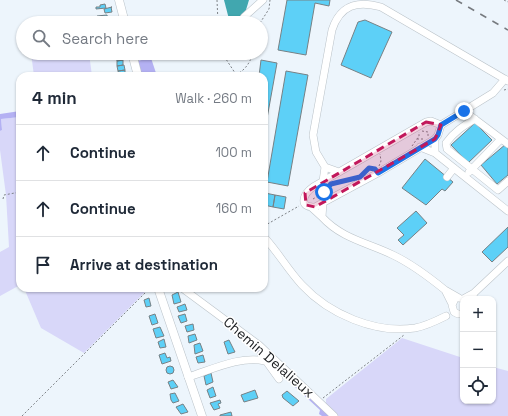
<!DOCTYPE html>
<meta charset="utf-8">
<style>
:root{--surface:#fff;--page:#f2f2f3;--text:#1f2937;--muted:#747a83;--line:#e0e1e3}
body{margin:0;font-family:"Space Grotesk",sans-serif;background:var(--page);color:var(--text)}
.controls{position:absolute;right:12px;bottom:12px;display:grid;overflow:hidden;border-radius:8px;box-shadow:0 1px 3px #0004}
.controls button{width:36px;height:36px;display:grid;place-items:center;padding:0;border:0;border-bottom:1px solid var(--line);background:var(--surface);color:var(--text);font:20px sans-serif}
.stop{position:absolute;width:12px;height:12px;margin:-9px;border:3px solid #1a73e8;border-radius:50%;background:#fff}
.stop.end{background:#1a73e8;border-color:#fff;box-shadow:0 1px 4px #0008}
.list{margin:0;padding:0;list-style:none}
h2{display:flex;justify-content:space-between;align-items:center;height:52px;margin:0;padding:0 16px;font-size:17px}
h2 small{font-size:13px;font-weight:400;color:var(--muted)}
.list li{display:grid;grid-template-columns:26px 1fr auto;gap:12px;align-items:center;box-sizing:border-box;height:56px;padding:0 16px;border-top:1px solid var(--line)}
.list b{display:block;font-size:15px;white-space:nowrap}
.list em{font-size:13px;font-style:normal;color:var(--muted)}
.icon{flex:none;width:22px;height:22px;fill:none;stroke:currentColor;stroke-width:2;stroke-linecap:round;stroke-linejoin:round}
.map{position:relative;flex:none;width:508px;height:416px;overflow:hidden}
.search{position:absolute;background:var(--surface);box-shadow:0 1px 3px #0004;left:16px;top:16px;width:252px;height:44px;display:flex;align-items:center;gap:10px;box-sizing:border-box;padding:0 14px;border-radius:22px;color:var(--muted);font-size:15px}
.panel{position:absolute;background:var(--surface);box-shadow:0 1px 3px #0004;left:16px;top:72px;width:252px;height:220px;border-radius:12px}
.map>svg:first-child{display:block}
.green{fill:#d8d7f9}
.forest{fill:#b4b1f3}
.water{fill:#41a7af}
.building{fill:#5dd0f7;stroke:#778185}
.lines{fill:none;stroke-linecap:round;stroke-linejoin:round}
.minor-casing{stroke:#bbc3c9;stroke-width:8}
.major-casing{stroke:#bbc3c9;stroke-width:9}
.path{stroke:#7e8287;stroke-width:1;stroke-dasharray:2 2;stroke-linecap:butt}
.minor{stroke:#fff;stroke-width:7}
.major{stroke:#fff;stroke-width:8}
.rail{stroke:#767a7f;stroke-width:1.5;stroke-dasharray:7 7;stroke-linecap:butt}
.route{stroke:#1a73e8;stroke-width:5}
.marked{fill:#c2185b;fill-opacity:0.2;stroke:#c2185b;stroke-width:3;stroke-dasharray:8 5;stroke-linejoin:round}
.labels{text-anchor:middle;dominant-baseline:central;stroke-width:3;stroke-linejoin:round;paint-order:stroke}
.street-label{font-size:14px;fill:#1b1d20;stroke:#fff}
</style>
<div class="map">
<svg width="508" height="416" viewBox="0 0 508 416">
<rect width="100%" height="100%" fill="#edf5fc"/>
<path class="green" d="M 31,53 L 89,53 L 92,76 L 34,76 Z
M 20,117 L 20,285 L 0,296 L 0,252 L 9,247 L 6,195 L 0,150 L 0,131 L 2,130 L 1,119 Z
M 24,288 L 149,288 L 84,353 L 41,328 Z
M 402,338 L 463,358 L 463,401 L 493,401 L 493,367 L 508,371 L 508,416 L 337,416 L 326,404 L 326,399 Z"/>
<path class="forest" d="M 151,58 L 157,76 L 141,76 L 137,61 Z
M 20,111 L 20,117 L 1,119 L 2,130 L 0,131 L 0,114 Z
M 259,347 L 332,416 L 322,416 L 319,414 L 320,410 L 255,350 Z"/>
<path class="water" d="M 224,0 L 249,0 L 242,23 L 230,23 Z"/>
<path class="building" d="M 287,0 L 330,0 L 329,6 L 315,3 L 306,55 L 278,50 Z
M 105,4 L 106,8 L 96,9 L 96,7 L 100,7 L 100,5 Z
M 111,7 L 112,12 L 105,13 L 104,9 L 112,7 Z
M 107,15 L 108,21 L 97,22 L 97,16 Z
M 365,20 L 392,32 L 371,78 L 341,65 L 358,22 Z
M 122,54 L 123,60 L 117,61 L 116,55 Z
M 123,60 L 123,65 L 117,66 L 117,61 Z
M 261,60 L 277,63 L 264,135 L 264,76 L 259,76 Z
M 124,65 L 125,70 L 118,71 L 117,66 Z
M 125,70 L 125,76 L 119,76 L 118,71 Z
M 286,71 L 308,75 L 288,186 L 267,182 Z
M 475,123 L 492,140 L 468,163 L 451,145 Z
M 506,144 L 508,147 L 508,175 L 497,184 L 481,165 Z
M 425,159 L 453,182 L 445,191 L 442,189 L 426,205 L 402,188 Z
M 265,193 L 275,195 L 273,207 L 264,205 Z
M 275,195 L 286,197 L 284,209 L 273,207 Z
M 416,211 L 427,223 L 403,245 L 398,240 L 404,235 L 397,228 Z
M 508,227 L 508,247 L 492,262 L 482,252 Z
M 178,292 L 181,302 L 174,304 L 172,295 Z
M 149,298 L 151,306 L 146,307 L 144,300 Z
M 185,304 L 187,310 L 179,312 L 177,307 Z
M 155,314 L 158,323 L 152,325 L 149,316 Z
M 185,314 L 187,321 L 181,323 L 178,316 Z
M 193,324 L 194,330 L 187,332 L 185,326 Z
M 160,327 L 164,336 L 156,338 L 153,329 Z
M 195,334 L 197,340 L 189,343 L 188,336 Z
M 164,339 L 166,347 L 160,348 L 158,342 Z
M 229,340 L 235,352 L 228,354 L 224,342 Z
M 200,343 L 203,351 L 195,354 L 194,345 Z
M 165,353 L 167,358 L 170,357 L 171,361 L 162,364 L 159,355 Z
M 203,355 L 205,362 L 198,363 L 196,357 Z
M166 370a4 4 0 1 1 8 0a4 4 0 1 1-8 0Z
M 211,373 L 213,382 L 206,385 L 204,376 Z
M 173,380 L 178,387 L 171,389 L 168,382 Z
M 213,387 L 216,396 L 210,398 L 207,390 Z
M 255,390 L 258,398 L 244,402 L 241,395 Z
M 287,391 L 299,401 L 293,406 L 283,398 L 282,395 Z
M 175,393 L 179,401 L 173,403 L 171,400 L 170,394 Z
M 220,400 L 221,403 L 218,404 L 220,408 L 214,410 L 210,403 Z
M 183,404 L 188,412 L 181,414 L 176,407 Z
M 231,412 L 232,416 L 220,416 L 220,415 Z"/>
<g class="lines">
<defs>
<path id="minor" d="M 244,17 L 263,0
M 464,111 L 508,144
M 475,119 C 463,126 454,132 446,143 L 447,149 L 498,190 L 508,181
M 431,121 L 441,125 L 438,135 L 435,139 L 378,173 L 315,207 C 298,208 303,194 313,187 L 426,122 Z
M 441,125 L 493,93 L 505,79
M 420,147 L 435,153 L 435,139
M 435,153 L 508,211
M 325,167 L 316,152 L 313,135 L 332,30 C 340,5 357,0 381,7 L 508,81
M 469,172 L 501,139
M 447,177 L 454,168
M 323,181 L 325,167 L 339,172
M 311,207 L 322,217 L 323,203
M 322,217 C 342,239 369,243 393,255 C 412,264 429,277 445,290
M 264,237 C 278,252 288,270 302,285 C 329,314 375,334 415,328 C 426,326 436,321 446,316
M 182,288 L 259,345 L 334,416
M 474,293 L 508,261
M 463,299 L 474,293 L 472,299
M 454,301 L 452,305 L 454,312 L 458,314 L 463,314
M 452,304 L 445,290 L 459,298
M 261,354 L 279,379
M 188,377 C 211,370 241,355 265,361"/>
<path id="major" d="M 119,0 L 125,23
M 132,53 L 138,76
M 158,288 L 202,416"/>
</defs>
<use href="#minor" class="minor-casing"/>
<use href="#major" class="major-casing"/>
<path class="path" d="M 217,0 L 218,23
M 504,0 L 508,2
M 260,23 L 269,9 L 270,0
M 222,53 L 237,76
M 236,75 C 245,70 250,63 253,53
M 504,90 L 508,89
M 422,131 L 428,132 L 428,136
M 417,139 L 424,139
M 412,146 L 419,136 L 419,132
M 379,166 L 381,161 L 380,154
M 365,173 L 369,168 L 375,169
M 3,199 L 4,195 L 20,192
M 313,199 L 323,193 L 335,183 L 357,177
M 264,218 L 268,224
M 264,226 L 299,206
M 323,398 L 404,335
M 22,416 L 150,288"/>
<use href="#minor" class="minor"/>
<use href="#major" class="major"/>
<path class="rail" d="M 456,0 L 508,30"/>
</g>
<g class="lines">
<path class="route" d="M 324,192 L 331,184 L 360,177 L 369,168 L 375,169 L 378,173 L 435,139 L 438,135 L 441,125 L 464,111"/>
</g>
<path class="marked" d="M 426,122 L 441,125 L 435,139 L 315,207 L 306,205 L 305,193 Z"/>
<g class="labels">
<g class="street-label">
<text transform="translate(269 357) rotate(41)">Chemin Delalieux</text>
</g>
</g>
</svg>
<div class="controls">
<button>+</button>
<button>−</button>
<button><svg class="icon" aria-label="locate" viewBox="0 0 24 24"><circle cx="12" cy="12" r="6"/><path d="M12 2v4M12 18v4M2 12h4M18 12h4"/></svg></button>
</div>
<div class="stop" style="left:324px;top:192px"></div>
<div class="stop end" style="left:464px;top:111px"></div>
<div class="search"><svg class="icon" aria-label="search" viewBox="0 0 24 24"><circle cx="10" cy="10" r="6"/><path d="M15 15l6 6"/></svg>Search here</div>
<section class="panel">
<h2>4 min<small>Walk · 260 m</small></h2>
<ul class="list">
<li><svg class="icon" aria-label="ahead" viewBox="0 0 24 24"><path d="M12 20V5M6 11l6-6 6 6"/></svg><div><b>Continue</b></div><em>100 m</em></li>
<li><svg class="icon" aria-label="ahead" viewBox="0 0 24 24"><path d="M12 20V5M6 11l6-6 6 6"/></svg><div><b>Continue</b></div><em>160 m</em></li>
<li><svg class="icon" aria-label="arrive" viewBox="0 0 24 24"><path d="M6 21V4h12l-3 4 3 4H6"/></svg><div><b>Arrive at destination</b></div></li>
</ul>
</section>
</div>
